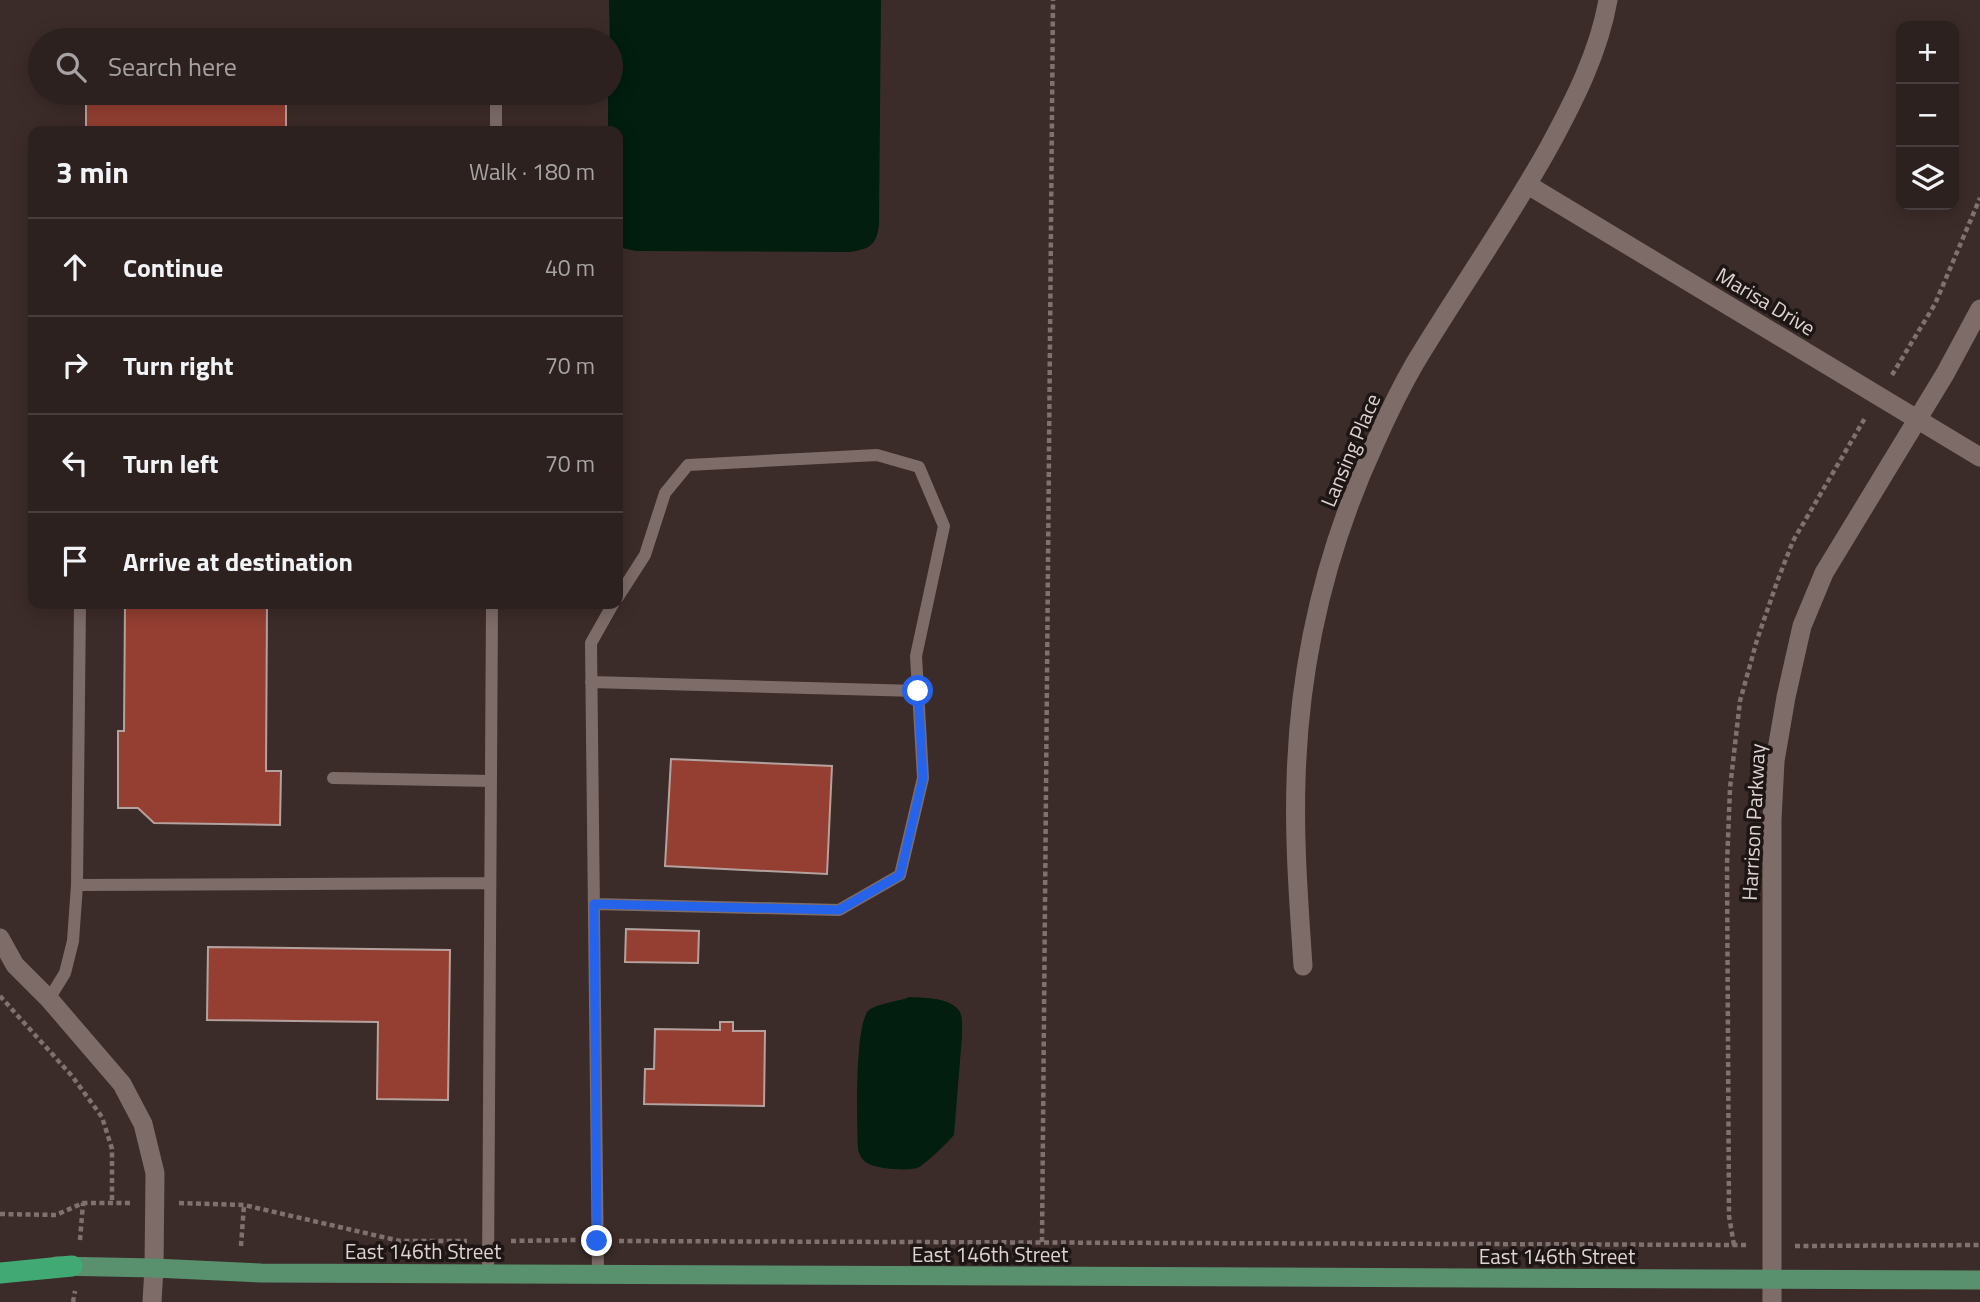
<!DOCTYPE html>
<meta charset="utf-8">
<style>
:root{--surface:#2d211f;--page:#352928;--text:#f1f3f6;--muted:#a7a3a4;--line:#483e3d}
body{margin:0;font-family:"Titillium Web",sans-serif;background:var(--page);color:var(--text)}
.controls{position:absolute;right:21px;top:21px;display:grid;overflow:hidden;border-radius:14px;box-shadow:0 4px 18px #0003}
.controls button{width:63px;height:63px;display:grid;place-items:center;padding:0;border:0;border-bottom:2px solid var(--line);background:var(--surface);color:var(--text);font:35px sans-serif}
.stop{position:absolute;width:21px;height:21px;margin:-16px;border:5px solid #2563eb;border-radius:50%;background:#fff}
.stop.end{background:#2563eb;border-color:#fff;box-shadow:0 2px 7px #0008}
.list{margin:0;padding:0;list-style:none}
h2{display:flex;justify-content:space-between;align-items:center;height:91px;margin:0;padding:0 28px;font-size:30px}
h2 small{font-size:23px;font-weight:400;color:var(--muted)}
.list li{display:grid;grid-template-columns:46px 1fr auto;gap:21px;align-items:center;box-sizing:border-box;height:98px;padding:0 28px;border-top:2px solid var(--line)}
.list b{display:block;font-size:26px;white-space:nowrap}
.list em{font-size:23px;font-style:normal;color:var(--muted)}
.icon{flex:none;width:38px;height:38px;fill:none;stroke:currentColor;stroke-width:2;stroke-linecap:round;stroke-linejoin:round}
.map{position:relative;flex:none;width:1980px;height:1302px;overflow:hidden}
.search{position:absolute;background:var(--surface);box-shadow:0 4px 18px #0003;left:28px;top:28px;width:595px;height:77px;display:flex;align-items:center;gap:18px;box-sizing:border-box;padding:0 24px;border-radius:38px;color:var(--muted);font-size:26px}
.panel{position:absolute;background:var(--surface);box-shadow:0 4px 18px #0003;left:28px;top:126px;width:595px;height:483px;border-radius:14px}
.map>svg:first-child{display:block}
.water{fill:#011e0f}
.building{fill:#943f32;stroke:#b5a19d;stroke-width:2}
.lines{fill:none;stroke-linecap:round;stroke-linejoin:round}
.path{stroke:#7f716f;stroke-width:4.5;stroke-dasharray:5 3.5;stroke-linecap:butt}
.service{stroke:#7e6c68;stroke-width:12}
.minor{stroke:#7e6c68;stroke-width:19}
.tertiary{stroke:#7e6c68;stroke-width:19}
.primary{stroke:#59916f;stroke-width:19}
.motorway{stroke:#41a973;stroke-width:21}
.route{stroke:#2563eb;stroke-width:9}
.labels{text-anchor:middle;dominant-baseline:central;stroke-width:7;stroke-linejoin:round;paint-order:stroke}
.street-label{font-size:21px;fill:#ded3d1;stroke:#1d1615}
</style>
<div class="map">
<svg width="1980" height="1302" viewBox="0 0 1980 1302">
<rect width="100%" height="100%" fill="#3c2c29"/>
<path class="water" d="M 609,0 L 881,0 L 879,224 C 877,245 870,249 850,252 L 636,251 L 618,247 L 618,131 L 608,131 L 608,93 L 611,93 Z
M 910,997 C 925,998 951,997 960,1012 C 963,1019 962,1028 962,1036 L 954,1135 C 949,1141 924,1166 917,1168 C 907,1171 876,1169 867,1163 C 862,1160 860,1156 858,1150 C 857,1128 854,1023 869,1010 C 876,1004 900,1001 910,997 Z"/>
<path class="building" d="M 86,93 L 286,93 L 286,131 L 86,131 Z
M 125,604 L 267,604 L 266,771 L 281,771 L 280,825 L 154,823 L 138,808 L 118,808 L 118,731 L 124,731 Z
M 671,759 L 832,766 L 827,874 L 665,866 Z
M 626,929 L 699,931 L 698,963 L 625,962 Z
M 208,947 L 450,950 L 448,1100 L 377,1099 L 378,1022 L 207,1020 Z
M 720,1022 L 733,1022 L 733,1031 L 765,1031 L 764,1106 L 644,1104 L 645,1069 L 654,1069 L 655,1029 L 720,1030 Z"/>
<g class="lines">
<path class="path" d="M 1892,375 L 1935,304 L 1980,198
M 0,996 L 72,1076 L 102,1117 L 112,1149 L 112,1203
M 179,1203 L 244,1205 L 400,1241 L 467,1241
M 0,1214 L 56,1215 L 83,1203 L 132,1203
M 80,1240 L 83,1203
M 511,1241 L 576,1240
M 619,1241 L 1748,1245
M 1042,1242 L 1053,0
M 1734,1245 L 1729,1216 L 1727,864 L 1730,788 L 1740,701 L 1757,640 L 1777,582 L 1793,541 L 1865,418
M 241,1246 L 244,1205
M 1795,1246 L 1980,1245
M 73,1302 L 75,1291"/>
<path class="service" d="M 496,131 L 496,93
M 591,682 L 918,691
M 333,778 L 491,781
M 77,885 L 80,604
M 594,904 L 839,910 L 900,875 L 923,778 L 916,656 L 944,526 L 919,467 L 877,455 L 688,465 L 665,493 L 645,555 L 618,597
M 49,999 L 65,973 L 73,941 L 77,885 L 490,883
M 488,1274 L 492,604
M 598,1274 L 591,643 L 613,604"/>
<path class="minor" d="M 1528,185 L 1980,457
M 1303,966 C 1299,905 1294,843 1296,781 C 1299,664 1326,549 1375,443 C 1387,416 1400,389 1415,363 C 1459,290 1508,221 1549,147 C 1574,101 1599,52 1608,0
M 1772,1302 L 1772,820 L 1775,761 L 1786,697 L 1802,626 L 1824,573 L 1945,374 L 1980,309"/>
<path class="tertiary" d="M 0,938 L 15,965 L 49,999 L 122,1084 L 143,1124 L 155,1173 L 154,1268 L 152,1302"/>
<path class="primary" d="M 56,1266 L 154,1268 L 261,1273 L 1980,1280"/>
<path class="motorway" d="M 0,1273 L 72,1266"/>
</g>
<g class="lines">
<path class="route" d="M 597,1241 L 594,904 L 839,910 L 900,875 L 923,778 L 918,691"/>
</g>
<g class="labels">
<g class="street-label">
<text transform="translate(1766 301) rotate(31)">Marisa Drive</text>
<text transform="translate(1350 450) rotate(-67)">Lansing Place</text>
<text transform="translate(1753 822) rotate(-87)">Harrison Parkway</text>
<text x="423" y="1251">East 146th Street</text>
<text x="990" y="1254">East 146th Street</text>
<text x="1557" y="1256">East 146th Street</text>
</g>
</g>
</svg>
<div class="controls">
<button>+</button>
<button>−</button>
<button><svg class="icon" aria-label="layers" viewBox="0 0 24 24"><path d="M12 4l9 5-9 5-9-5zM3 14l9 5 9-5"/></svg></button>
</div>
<div class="stop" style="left:918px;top:691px"></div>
<div class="stop end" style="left:597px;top:1241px"></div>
<div class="search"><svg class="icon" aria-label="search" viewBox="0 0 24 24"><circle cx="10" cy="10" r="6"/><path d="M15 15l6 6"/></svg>Search here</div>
<section class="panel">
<h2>3 min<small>Walk · 180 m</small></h2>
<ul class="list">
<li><svg class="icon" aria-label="ahead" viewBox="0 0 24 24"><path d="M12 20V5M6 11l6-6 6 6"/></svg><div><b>Continue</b></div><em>40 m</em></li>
<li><svg class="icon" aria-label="right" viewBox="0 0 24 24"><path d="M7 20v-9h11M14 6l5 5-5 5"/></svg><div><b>Turn right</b></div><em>70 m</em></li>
<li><svg class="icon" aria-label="left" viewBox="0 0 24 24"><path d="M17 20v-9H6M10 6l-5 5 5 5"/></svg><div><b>Turn left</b></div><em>70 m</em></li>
<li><svg class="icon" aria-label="arrive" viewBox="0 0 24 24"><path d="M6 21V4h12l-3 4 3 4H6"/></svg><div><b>Arrive at destination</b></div></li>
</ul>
</section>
</div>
